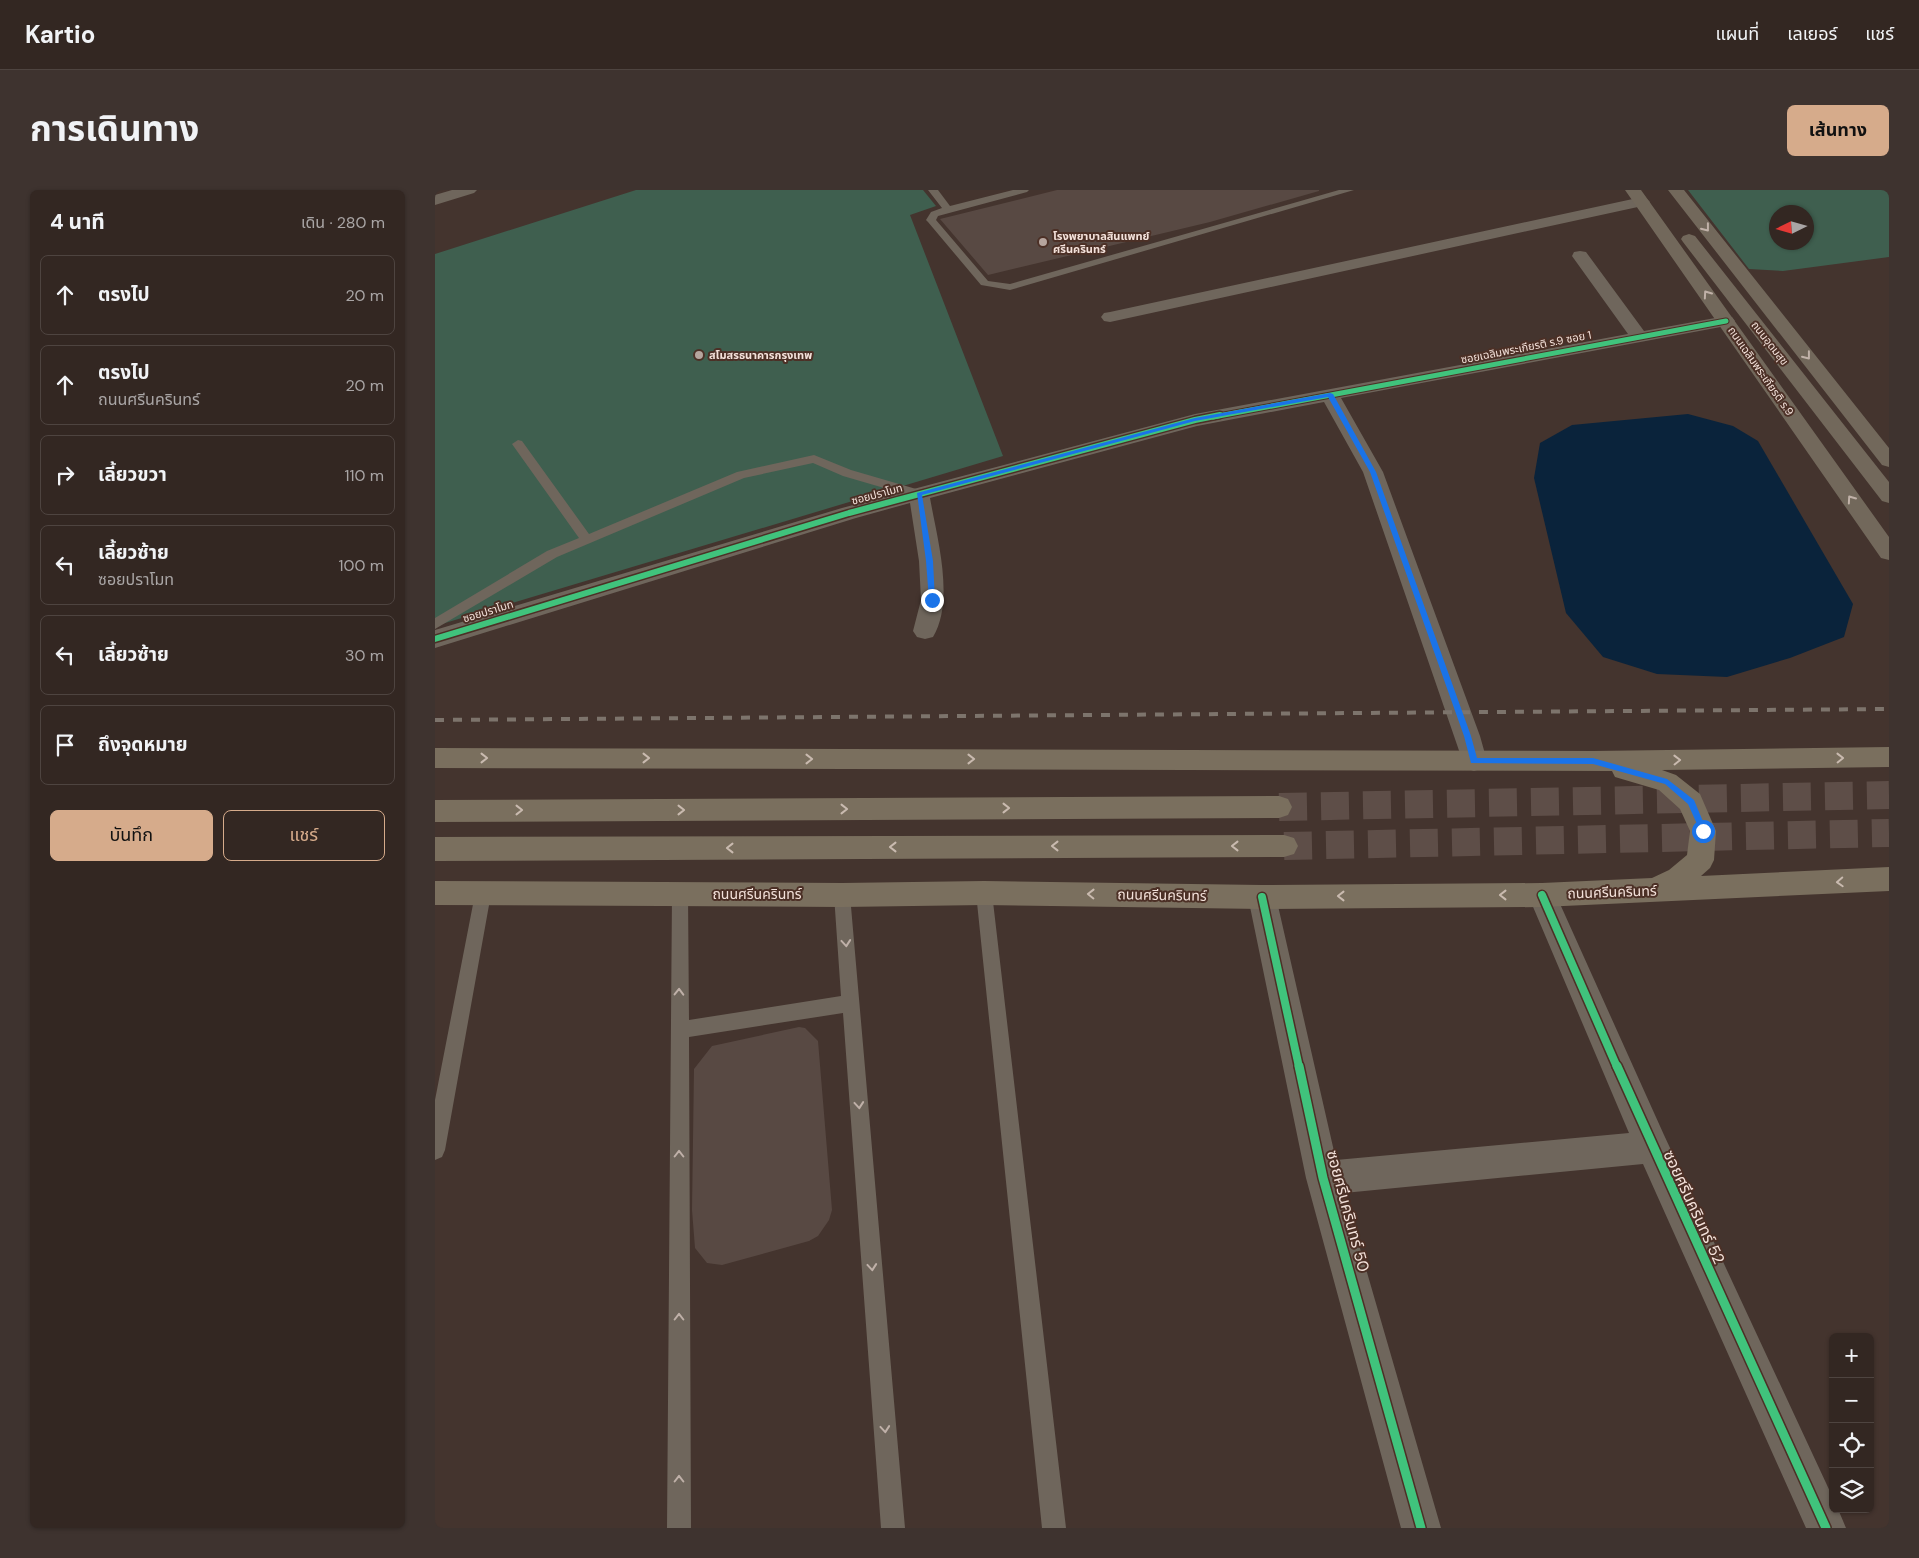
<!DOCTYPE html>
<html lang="th">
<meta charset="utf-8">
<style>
:root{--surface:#332722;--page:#3e332f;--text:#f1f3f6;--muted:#a9a5a5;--line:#4e4440;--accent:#d6ab8b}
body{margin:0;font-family:"DM Sans","Noto Sans Thai",sans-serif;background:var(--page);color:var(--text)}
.controls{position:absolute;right:15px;bottom:15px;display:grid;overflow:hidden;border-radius:8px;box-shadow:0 1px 4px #0004}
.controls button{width:45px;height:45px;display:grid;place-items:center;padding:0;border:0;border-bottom:1px solid var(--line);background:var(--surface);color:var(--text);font:25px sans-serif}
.compass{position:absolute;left:1334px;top:15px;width:45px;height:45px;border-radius:50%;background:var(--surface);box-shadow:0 1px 4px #0004;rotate:265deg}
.stop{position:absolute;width:15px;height:15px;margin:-11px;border:4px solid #1a73e8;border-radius:50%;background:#fff}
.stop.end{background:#1a73e8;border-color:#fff;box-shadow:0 1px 5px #0008}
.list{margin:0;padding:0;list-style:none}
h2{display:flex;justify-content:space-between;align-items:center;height:65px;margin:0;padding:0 20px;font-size:21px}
h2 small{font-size:16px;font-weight:400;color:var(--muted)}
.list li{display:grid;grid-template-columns:32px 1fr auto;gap:15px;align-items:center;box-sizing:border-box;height:80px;margin:0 10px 10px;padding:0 10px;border:1px solid var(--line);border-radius:8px}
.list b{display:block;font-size:19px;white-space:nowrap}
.list p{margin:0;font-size:16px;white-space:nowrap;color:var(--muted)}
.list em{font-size:16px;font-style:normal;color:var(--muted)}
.actions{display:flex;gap:10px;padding:15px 20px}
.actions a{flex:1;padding:11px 0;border:1px solid var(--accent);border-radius:8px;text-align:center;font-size:18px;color:var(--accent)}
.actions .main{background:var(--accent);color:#111}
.icon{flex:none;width:28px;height:28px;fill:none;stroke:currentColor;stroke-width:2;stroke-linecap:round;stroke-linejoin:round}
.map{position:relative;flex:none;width:1454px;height:1338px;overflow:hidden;border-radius:8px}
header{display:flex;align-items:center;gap:30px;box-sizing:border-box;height:70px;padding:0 25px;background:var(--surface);border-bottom:1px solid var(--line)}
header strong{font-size:24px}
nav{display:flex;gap:28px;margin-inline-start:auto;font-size:18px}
.intro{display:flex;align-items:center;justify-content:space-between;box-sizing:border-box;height:120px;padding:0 30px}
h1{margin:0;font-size:35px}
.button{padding:12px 22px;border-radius:8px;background:var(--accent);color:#111;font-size:18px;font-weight:700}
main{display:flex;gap:30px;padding:0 30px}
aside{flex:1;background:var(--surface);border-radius:8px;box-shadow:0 1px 4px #0004}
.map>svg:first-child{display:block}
.green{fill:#3f5f4f;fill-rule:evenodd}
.water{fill:#0a233b}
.building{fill:#584943}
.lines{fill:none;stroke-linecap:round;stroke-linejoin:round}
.primary-tunnel{stroke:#5e4e48;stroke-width:28;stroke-dasharray:28 14;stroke-linecap:butt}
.lane{fill:#6f665c;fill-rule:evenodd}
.street{fill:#6f665c;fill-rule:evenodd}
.secondary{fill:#72685b;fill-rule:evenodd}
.primary{fill:#7a6f5e;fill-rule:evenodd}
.rail{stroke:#7d746c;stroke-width:4;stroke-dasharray:9 9;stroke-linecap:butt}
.cycleway-far3-casing{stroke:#4c3026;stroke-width:7}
.cycleway-far2-casing{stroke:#4c3026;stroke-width:9}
.cycleway-far1-casing{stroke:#4c3026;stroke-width:11}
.cycleway-casing{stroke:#4c3026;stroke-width:12}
.cycleway-far3{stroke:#40c37c;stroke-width:5}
.cycleway-far2{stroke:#40c37c;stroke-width:6}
.cycleway-far1{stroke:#40c37c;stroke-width:8}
.cycleway{stroke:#40c37c;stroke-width:9}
.oneway{stroke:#c0b1a8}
.oneway2{stroke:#c9baaf}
.oneway3{stroke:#bfb0a8}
.route{fill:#1a73e8}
.poi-dot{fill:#b6a59e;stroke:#4c3026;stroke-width:2}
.labels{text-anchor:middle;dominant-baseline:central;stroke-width:4;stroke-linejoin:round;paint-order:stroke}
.far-poi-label{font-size:11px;font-weight:bold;fill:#f4e2db;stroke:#4c3026;text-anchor:start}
.far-street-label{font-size:11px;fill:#f4e2db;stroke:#4c3026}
.street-label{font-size:14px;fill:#f4e2db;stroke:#4c3026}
.near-street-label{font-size:16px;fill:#f4e2db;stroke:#4c3026}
</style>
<header>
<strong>Kartio</strong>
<nav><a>แผนที่</a><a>เลเยอร์</a><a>แชร์</a></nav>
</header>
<div class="intro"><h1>การเดินทาง</h1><a class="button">เส้นทาง</a></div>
<main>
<aside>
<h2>4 นาที<small>เดิน · 280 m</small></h2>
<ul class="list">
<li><svg class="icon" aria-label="ahead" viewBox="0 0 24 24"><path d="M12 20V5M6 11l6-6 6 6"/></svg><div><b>ตรงไป</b></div><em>20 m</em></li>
<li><svg class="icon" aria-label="ahead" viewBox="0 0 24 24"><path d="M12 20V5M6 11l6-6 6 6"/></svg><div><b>ตรงไป</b><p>ถนนศรีนครินทร์</p></div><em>20 m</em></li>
<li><svg class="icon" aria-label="right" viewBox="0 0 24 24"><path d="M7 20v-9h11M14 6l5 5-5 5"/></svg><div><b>เลี้ยวขวา</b></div><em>110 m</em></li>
<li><svg class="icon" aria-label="left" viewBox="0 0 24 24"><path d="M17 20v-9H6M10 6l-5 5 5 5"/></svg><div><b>เลี้ยวซ้าย</b><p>ซอยปราโมท</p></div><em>100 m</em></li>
<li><svg class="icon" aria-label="left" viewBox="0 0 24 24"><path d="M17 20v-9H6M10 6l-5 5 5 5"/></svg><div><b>เลี้ยวซ้าย</b></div><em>30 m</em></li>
<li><svg class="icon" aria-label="arrive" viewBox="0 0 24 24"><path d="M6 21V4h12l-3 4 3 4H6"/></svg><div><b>ถึงจุดหมาย</b></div></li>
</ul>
<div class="actions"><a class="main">บันทึก</a><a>แชร์</a></div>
</aside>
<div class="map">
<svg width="1454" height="1338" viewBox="0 0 1454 1338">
<rect width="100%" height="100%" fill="#44342e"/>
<path class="green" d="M 201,0 L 488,0 L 501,16 L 475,25 L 568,266 L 0,436 L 0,64 Z
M 1253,0 L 1454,0 L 1454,67 L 1348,81 L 1314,79 ZM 1342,22 L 1372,22 L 1372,52 L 1342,52 Z"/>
<path class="water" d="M 1253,224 L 1298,236 L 1323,251 L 1418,414 L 1409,447 L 1355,468 L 1292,487 L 1222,484 L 1168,467 L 1131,423 L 1099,288 L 1105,253 L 1137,235 Z"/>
<path class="building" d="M 622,0 L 884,0 L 884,1 L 775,32 L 553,85 L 505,29 Z
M 364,837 L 370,838 L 383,851 L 397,1020 L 394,1030 L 383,1046 L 374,1051 L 287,1075 L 272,1073 L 260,1058 L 257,1020 L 259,879 L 277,856 Z"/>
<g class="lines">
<path class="primary-tunnel" d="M 844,617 L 1454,605
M 849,656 L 1454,643"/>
<path class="lane" d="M 493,0 L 503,0 L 515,16 L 578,0 L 594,0 L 592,2 L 503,26 L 501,30 L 553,91 L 575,94 L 904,0 L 919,0 L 575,100 L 546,95 L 493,32 L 491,30 L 496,22 L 507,18 Z
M 83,250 L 87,251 L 154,344 L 302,282 L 379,265 L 416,280 L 488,301 L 490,304 L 484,308 L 480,307 L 408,286 L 378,273 L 309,288 L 122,367 L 0,439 L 0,428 L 112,361 L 144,348 L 77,254 Z
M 549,696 L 555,698 L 557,703 L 631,1338 L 607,1338 L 541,703 L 543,698 Z
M 48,697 L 54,699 L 56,704 L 10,960 L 7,967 L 0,970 L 0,910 L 40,704 L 42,699 Z
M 245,697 L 251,699 L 253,704 L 254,830 L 406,806 L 399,705 L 401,700 L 407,698 L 413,700 L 415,705 L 470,1338 L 446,1338 L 408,823 L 254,847 L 256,1338 L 232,1338 L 237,704 L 239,699 Z"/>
<path class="street" d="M 17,0 L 42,0 L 39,3 L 0,15 L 0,5 Z
M 1207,7 L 1212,9 L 1215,12 L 1212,15 L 675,132 L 669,131 L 666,127 L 669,123 L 675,122 Z
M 1145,61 L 1151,62 L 1209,141 L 1291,126 L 1297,127 L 1300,131 L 1297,135 L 1291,136 L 906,208 L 948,282 L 1045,546 L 1052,571 L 1048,578 L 1039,581 L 1030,578 L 1019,546 L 928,282 L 889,212 L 762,236 L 495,308 C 502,348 520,410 498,447 L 490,449 L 482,447 L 478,441 L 486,410 L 484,371 L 475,313 L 421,328 L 0,458 L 0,440 L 407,318 L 760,224 L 1193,144 L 1137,66 L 1139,62 Z
M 1107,693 L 1117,696 L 1121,705 L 1229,945 L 1398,1308 L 1398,1319 L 1403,1319 L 1411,1338 L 1371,1338 L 1208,974 L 909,1003 L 1006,1338 L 966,1338 L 871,988 L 813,707 L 817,698 L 827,695 L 837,698 L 841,707 L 901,970 L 1194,943 L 1093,705 L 1097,696 Z"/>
<path class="secondary" d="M 1190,0 L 1206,0 L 1454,347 L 1454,370 L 1446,368 Z
M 1233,0 L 1249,0 L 1454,258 L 1454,277 L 1447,275 Z
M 1254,44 L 1260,46 L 1454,292 L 1454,313 L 1447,311 L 1248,52 L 1246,49 L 1248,46 Z"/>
<path class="primary" d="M 1454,557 L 1454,577 L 1227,580 L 1241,585 L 1265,604 L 1281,641 L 1279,670 L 1275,678 L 1266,686 L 1454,677 L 1454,701 L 1107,717 L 827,719 L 549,715 L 407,717 L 0,715 L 0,691 L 407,693 L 549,691 L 827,695 L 1107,693 L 1217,688 L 1234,680 L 1252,665 L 1255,641 L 1245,619 L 1224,600 L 1180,587 L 1177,581 L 0,578 L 0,558 L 1158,561 Z
M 844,606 L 853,609 L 857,617 L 853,625 L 844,628 L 0,632 L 0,610 Z
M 849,645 L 859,648 L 863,656 L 859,664 L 849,667 L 0,671 L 0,647 Z"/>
<path class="rail" d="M 0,530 L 1454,519"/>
<defs>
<path id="cycleway-far3" d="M 778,227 L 1291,131"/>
<path id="cycleway-far2" d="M 0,449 L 414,323 L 760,230 L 785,225"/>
<path id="cycleway-far1" d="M 1107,705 L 1182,877
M 827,707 L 864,877"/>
<path id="cycleway" d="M 864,876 L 888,988 L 986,1338
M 1182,876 L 1391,1338"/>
</defs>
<use href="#cycleway-far3" class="cycleway-far3-casing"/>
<use href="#cycleway-far2" class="cycleway-far2-casing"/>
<use href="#cycleway-far1" class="cycleway-far1-casing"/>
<use href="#cycleway" class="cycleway-casing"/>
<use href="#cycleway-far3" class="cycleway-far3"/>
<use href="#cycleway-far2" class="cycleway-far2"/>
<use href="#cycleway-far1" class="cycleway-far1"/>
<use href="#cycleway" class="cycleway"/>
</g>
<defs><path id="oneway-chevron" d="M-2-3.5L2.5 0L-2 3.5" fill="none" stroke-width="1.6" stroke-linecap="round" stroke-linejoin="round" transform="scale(1.25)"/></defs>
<g class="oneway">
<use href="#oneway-chevron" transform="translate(1271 38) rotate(52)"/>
<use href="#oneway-chevron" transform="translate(1272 104) rotate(-125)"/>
<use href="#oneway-chevron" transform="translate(1372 166) rotate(52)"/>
<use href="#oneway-chevron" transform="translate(1416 309) rotate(-125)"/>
</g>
<g class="oneway2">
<use href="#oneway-chevron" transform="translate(49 568)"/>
<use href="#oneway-chevron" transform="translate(211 568)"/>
<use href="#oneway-chevron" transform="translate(1405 568) rotate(-1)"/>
<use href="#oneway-chevron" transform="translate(374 569)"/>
<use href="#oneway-chevron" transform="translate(536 569)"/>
<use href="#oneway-chevron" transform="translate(1242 570) rotate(-1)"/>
<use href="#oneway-chevron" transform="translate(571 618)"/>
<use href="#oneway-chevron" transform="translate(409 619)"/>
<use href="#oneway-chevron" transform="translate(84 620)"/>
<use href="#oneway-chevron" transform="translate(246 620)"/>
<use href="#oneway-chevron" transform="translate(620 656) rotate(180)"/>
<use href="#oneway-chevron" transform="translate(800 656) rotate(180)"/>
<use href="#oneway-chevron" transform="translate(458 657) rotate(180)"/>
<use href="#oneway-chevron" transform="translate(295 658) rotate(180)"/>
<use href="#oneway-chevron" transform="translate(1405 692) rotate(177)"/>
<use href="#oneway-chevron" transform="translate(656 704) rotate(-179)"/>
<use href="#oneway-chevron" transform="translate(1068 705) rotate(180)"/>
<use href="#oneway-chevron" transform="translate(906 706) rotate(180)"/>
</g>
<g class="oneway3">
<use href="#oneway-chevron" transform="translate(411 753) rotate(85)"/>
<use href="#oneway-chevron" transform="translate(244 802) rotate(-89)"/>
<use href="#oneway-chevron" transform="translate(424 915) rotate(85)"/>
<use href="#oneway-chevron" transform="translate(244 964) rotate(-90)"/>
<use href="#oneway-chevron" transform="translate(437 1077) rotate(85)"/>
<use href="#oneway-chevron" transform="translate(244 1127) rotate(-90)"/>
<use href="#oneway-chevron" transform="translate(450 1239) rotate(85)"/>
<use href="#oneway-chevron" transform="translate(244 1289) rotate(-90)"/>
</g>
<path class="route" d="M 895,203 L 898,204 L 941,282 L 1036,546 L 1042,568 L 1158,568 L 1232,589 L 1259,610 L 1272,641 L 1271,643 L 1266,643 L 1253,614 L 1230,594 L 1158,574 L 1036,573 L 1029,546 L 935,282 L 893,207 L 760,231 L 487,305 L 498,371 L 500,410 L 497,413 L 494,410 L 491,371 L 482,303 L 760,228 Z"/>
<g class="poi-dot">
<circle cx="608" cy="52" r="5"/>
<circle cx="264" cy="165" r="5"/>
</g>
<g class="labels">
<g class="far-poi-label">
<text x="618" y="46">โรงพยาบาลสินแพทย์<tspan x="618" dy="13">ศรีนครินทร์</tspan></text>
<text x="274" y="165">สโมสรธนาคารกรุงเทพ</text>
</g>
<g class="far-street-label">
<text transform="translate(1335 153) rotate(52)">ถนนอุดมสุข</text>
<text transform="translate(1091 157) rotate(-11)">ซอยเฉลิมพระเกียรติ ร.9 ซอย 1</text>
<text transform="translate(1326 181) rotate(55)">ถนนเฉลิมพระเกียรติ ร.9</text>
<text transform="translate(442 304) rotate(-15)">ซอยปราโมท</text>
<text transform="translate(53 421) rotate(-17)">ซอยปราโมท</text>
</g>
<g class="street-label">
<text transform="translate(1177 702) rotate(-2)">ถนนศรีนครินทร์</text>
<text x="322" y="704">ถนนศรีนครินทร์</text>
<text transform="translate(727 705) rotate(1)">ถนนศรีนครินทร์</text>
</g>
<g class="near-street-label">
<text transform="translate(1259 1017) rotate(65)">ซอยศรีนครินทร์ 52</text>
<text transform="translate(913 1021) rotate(75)">ซอยศรีนครินทร์ 50</text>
</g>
</g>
</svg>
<div class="controls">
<button>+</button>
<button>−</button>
<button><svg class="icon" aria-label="locate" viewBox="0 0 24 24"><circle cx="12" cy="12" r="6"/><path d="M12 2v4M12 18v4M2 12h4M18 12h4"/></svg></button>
<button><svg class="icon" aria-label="layers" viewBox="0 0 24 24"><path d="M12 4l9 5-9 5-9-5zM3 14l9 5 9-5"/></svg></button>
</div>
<svg class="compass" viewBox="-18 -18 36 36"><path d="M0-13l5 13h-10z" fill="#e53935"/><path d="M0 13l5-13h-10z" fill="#a9a5a5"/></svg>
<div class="stop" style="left:1268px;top:641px"></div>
<div class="stop end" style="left:497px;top:410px"></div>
</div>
</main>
